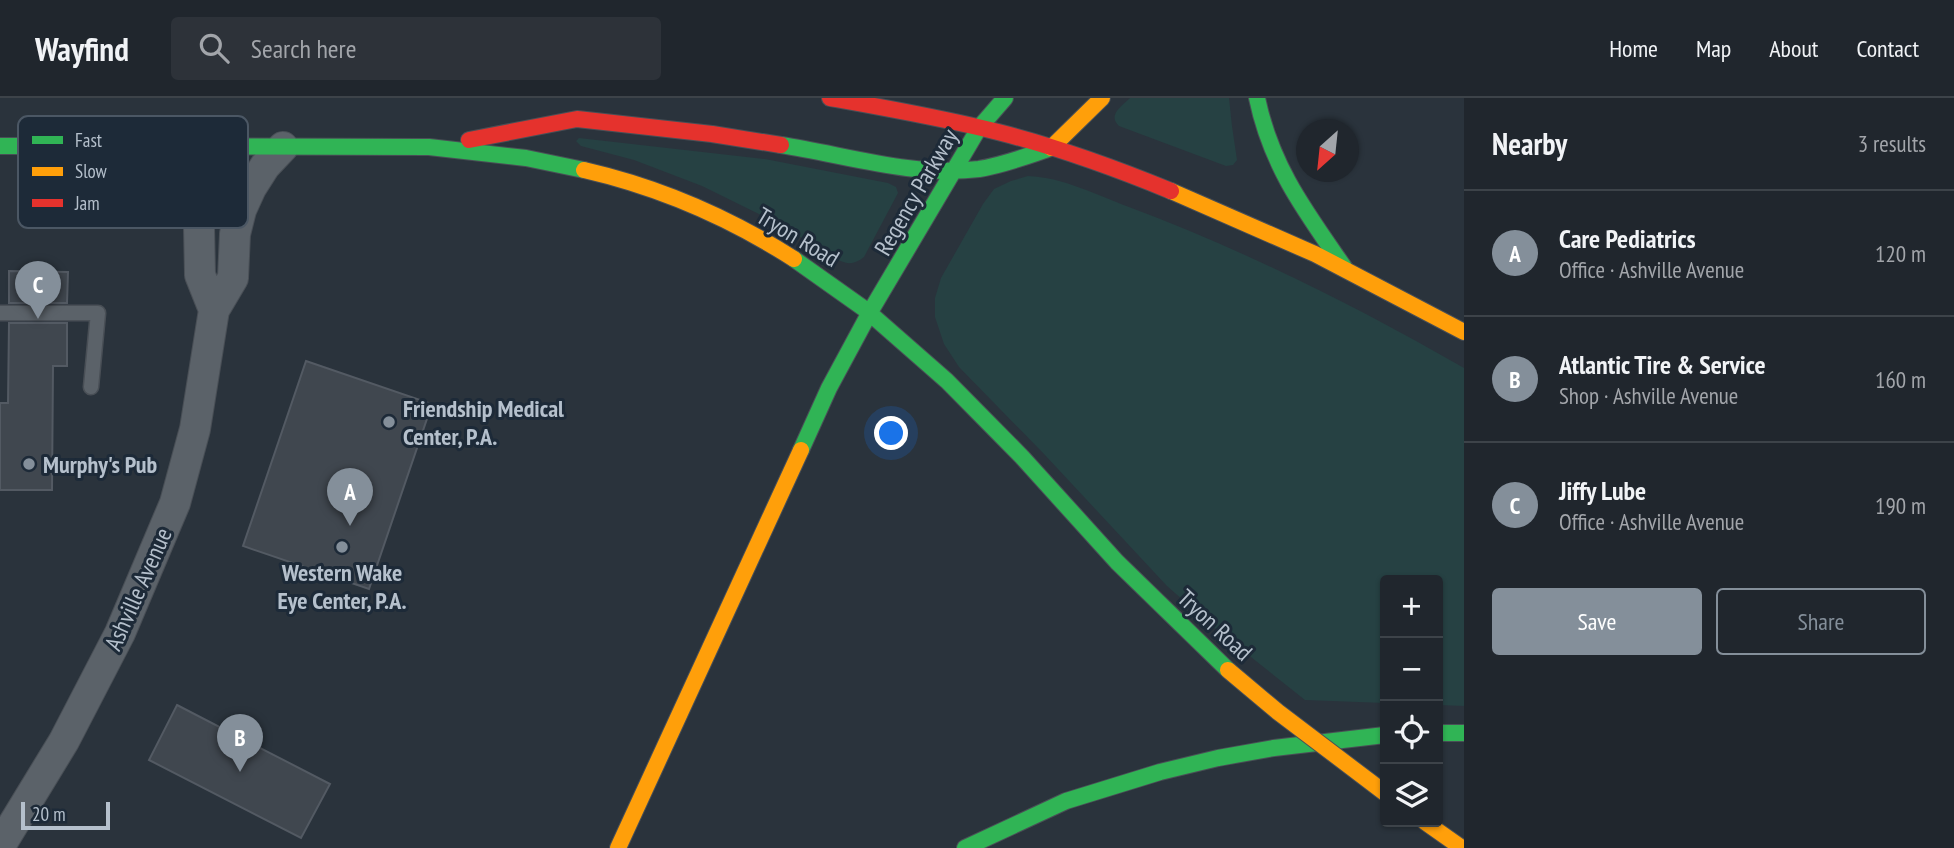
<!DOCTYPE html>
<meta charset="utf-8">
<style>
:root{--surface:#20262d;--page:#2d3239;--text:#f1f3f6;--muted:#a2a5aa;--line:#3d4349;--accent:#848f9a}
body{margin:0;font-family:"PT Sans Narrow",sans-serif;background:var(--page);color:var(--text)}
.controls{position:absolute;right:21px;bottom:21px;display:grid;overflow:hidden;border-radius:7px;box-shadow:0 2px 5px #0004}
.controls button{width:63px;height:63px;display:grid;place-items:center;padding:0;border:0;border-bottom:2px solid var(--line);background:var(--surface);color:var(--text);font:35px sans-serif}
.compass{position:absolute;left:1296px;top:21px;width:63px;height:63px;border-radius:50%;background:var(--surface);box-shadow:0 2px 5px #0004;rotate:207deg}
.scale{position:absolute;left:21px;bottom:18px;width:89px;box-sizing:border-box;padding-left:7px;border:4px solid #b5c0cc;border-top:0;font-size:19px;line-height:24px;white-space:nowrap;color:#b5c0cc;-webkit-text-stroke:5px #1d2a38;paint-order:stroke}
.you{position:absolute;left:892px;top:336px;width:24px;height:24px;margin:-18px;border:5px solid #fff;border-radius:50%;background:#1a73e8;box-shadow:0 0 0 10px #1a73e833}
.badge{display:grid;place-items:center;width:46px;height:46px;border-radius:50%;background:var(--accent);color:#fff;font-size:23px;font-weight:700}
.pin{position:absolute;translate:-50% -58px;filter:drop-shadow(0 2px 4px #0008)}
.pin::after{content:'';position:absolute;top:37px;width:24px;height:21px;background:inherit;clip-path:polygon(0 0,100% 0,50% 100%)}
.list{margin:0;padding:0;list-style:none}
h2{display:flex;justify-content:space-between;align-items:center;height:91px;margin:0;padding:0 28px;font-size:30px}
h2 small{font-size:23px;font-weight:400;color:var(--muted)}
.list li{display:grid;grid-template-columns:46px 1fr auto;gap:21px;align-items:center;box-sizing:border-box;height:126px;padding:0 28px;border-top:2px solid var(--line)}
.list b{display:block;font-size:26px;white-space:nowrap}
.list p{margin:0;font-size:23px;white-space:nowrap;color:var(--muted)}
.list em{font-size:23px;font-style:normal;color:var(--muted)}
.actions{display:flex;gap:14px;padding:21px 28px}
.actions a{flex:1;padding:16px 0;border:2px solid var(--accent);border-radius:7px;text-align:center;font-size:24px;color:var(--accent)}
.actions .main{background:var(--accent);color:#fff}
.icon{flex:none;width:38px;height:38px;fill:none;stroke:currentColor;stroke-width:2;stroke-linecap:round;stroke-linejoin:round}
.map{position:relative;flex:none;width:1464px;height:750px;overflow:hidden}
header{display:flex;align-items:center;gap:42px;box-sizing:border-box;height:98px;padding:0 35px;background:var(--surface);border-bottom:2px solid var(--line)}
header strong{font-size:33px}
nav{display:flex;gap:38px;margin-inline-start:auto;font-size:24px}
.search{width:490px;height:63px;background:var(--page);display:flex;align-items:center;gap:18px;box-sizing:border-box;padding:0 24px;border-radius:7px;color:var(--muted);font-size:26px}
main{display:flex}
aside{flex:1;background:var(--surface)}
.map>svg:first-child{display:block}
.green{fill:#264143}
.building{fill:#40474f;stroke:#535a63;stroke-width:2}
.lines{fill:none;stroke-linecap:round;stroke-linejoin:round}
.lane-casing{stroke:#494f56;stroke-width:17}
.street-casing{stroke:#494f56;stroke-width:32}
.fast-casing{stroke:#494f56;stroke-width:18}
.slow-casing{stroke:#494f56;stroke-width:18}
.jam-casing{stroke:#494f56;stroke-width:18}
.lane{stroke:#5b6269;stroke-width:14}
.street{stroke:#5b6269;stroke-width:30}
.fast{stroke:#30b455;stroke-width:16}
.slow{stroke:#ff9f0a;stroke-width:16}
.jam{stroke:#e5322d;stroke-width:16}
.slow-bridge-casing{stroke:#495058;stroke-width:18;stroke-linecap:butt}
.slow-bridge{stroke:#ff9f0a;stroke-width:16}
.poi-dot{fill:#848f9a;stroke:#1d2a38;stroke-width:2.5}
.labels{text-anchor:middle;dominant-baseline:central;stroke-width:6;stroke-linejoin:round;paint-order:stroke}
.street-label{font-size:24px;fill:#b5c0cc;stroke:#1d2a38}
.poi-label{font-size:24px;font-weight:bold;fill:#b5c0cc;stroke:#1d2a38;text-anchor:start}
.key{fill:#1d2a38;stroke:#4b5764;stroke-width:2}
.key-label{font-size:19px;fill:#b5c0cc}
</style>
<header>
<strong>Wayfind</strong>
<div class="search"><svg class="icon" aria-label="search" viewBox="0 0 24 24"><circle cx="10" cy="10" r="6"/><path d="M15 15l6 6"/></svg>Search here</div>
<nav><a>Home</a><a>Map</a><a>About</a><a>Contact</a></nav>
</header>
<main>
<div class="map">
<svg width="1464" height="750" viewBox="0 0 1464 750">
<rect width="100%" height="100%" fill="#2a333c"/>
<path class="green" d="M 1130,0 L 1229,0 L 1232,28 L 1237,62 L 1233,67 L 1226,68 L 1119,28 C 1107,17 1122,8 1130,0 Z
M 579,40 L 765,61 L 888,85 L 896,89 L 898,95 L 864,159 C 855,166 849,167 838,162 L 777,125 L 702,88 L 634,62 L 581,48 L 576,43 Z
M 1028,78 C 1062,79 1097,97 1129,109 C 1246,153 1356,208 1464,270 L 1464,608 L 1438,607 L 1438,482 L 1385,482 L 1385,605 L 1305,602 L 1217,532 L 1167,488 L 1044,356 L 959,269 L 944,246 L 935,219 L 935,200 L 941,180 L 983,106 L 994,91 L 1011,83 Z"/>
<path class="building" d="M 9,173 L 68,174 L 67,205 L 9,205 Z
M 9,225 L 67,225 L 67,268 L 53,268 L 52,392 L 0,392 L 0,305 L 8,305 Z
M 306,263 L 432,306 L 369,491 L 243,448 Z
M 177,607 L 330,686 L 301,740 L 149,662 Z"/>
<g class="lines">
<defs>
<path id="lane" d="M 0,215 L 98,215 L 91,289"/>
<path id="street" d="M 143,49 L 172,76 L 193,104 L 199,128 L 200,177 L 214,212
M 0,748 L 64,643 L 120,535 L 175,405 L 195,331 L 214,212 L 233,180 L 235,136 L 241,112 L 251,90 L 265,68 L 283,49"/>
<path id="fast" d="M 1257,0 C 1271,68 1305,113 1344,169
M 781,47 C 846,57 912,79 979,71 C 1004,67 1027,58 1051,50
M 0,48 L 429,49 L 526,60 L 584,72
M 794,161 L 866,212 L 947,283 L 1022,359 L 1117,464 L 1228,572
M 870,214 L 979,30 L 1005,0
M 801,352 L 829,290 L 870,214
M 1438,635 L 1464,635
M 965,750 L 1066,703 L 1160,674 L 1218,660 L 1274,650 L 1385,637"/>
<path id="slow" d="M 1051,50 L 1102,0
M 584,72 C 658,89 730,120 794,161
M 1171,93 L 1315,156 L 1464,234
M 1425,724 L 1462,750
M 618,750 L 801,352"/>
<path id="jam" d="M 830,0 C 886,10 943,20 998,34 C 1057,49 1115,70 1171,93
M 469,42 L 577,21 L 712,36 L 781,47"/>
</defs>
<use href="#lane" class="lane-casing"/>
<use href="#street" class="street-casing"/>
<use href="#fast" class="fast-casing"/>
<use href="#slow" class="slow-casing"/>
<use href="#jam" class="jam-casing"/>
<use href="#lane" class="lane"/>
<use href="#street" class="street"/>
<use href="#fast" class="fast"/>
<use href="#slow" class="slow"/>
<use href="#jam" class="jam"/>
<defs>
<path id="slow-bridge" d="M 1228,572 L 1278,614 L 1385,695"/>
</defs>
<use href="#slow-bridge" class="slow-bridge-casing"/>
<use href="#slow-bridge" class="slow-bridge"/>
</g>
<g class="poi-dot">
<circle cx="389" cy="324" r="7"/>
<circle cx="29" cy="366" r="7"/>
<circle cx="342" cy="449" r="7"/>
</g>
<g class="labels">
<g class="street-label">
<text transform="translate(916 94) rotate(-60)">Regency Parkway</text>
<text transform="translate(798 139) rotate(31)">Tryon Road</text>
<text transform="translate(138 491) rotate(-66)">Ashville Avenue</text>
<text transform="translate(1215 527) rotate(43)">Tryon Road</text>
</g>
<g class="poi-label">
<text x="403" y="310">Friendship Medical<tspan x="403" dy="28">Center, P.A.</tspan></text>
<text x="43" y="366">Murphy's Pub</text>
<text x="342" y="474" text-anchor="middle">Western Wake<tspan x="342" dy="28">Eye Center, P.A.</tspan></text>
</g>
</g>
<rect x="18" y="18" width="230" height="112" rx="10" class="key"/>
<rect x="32" y="38" width="31" height="8" fill="#30b455"/>
<rect x="32" y="69" width="31" height="9" fill="#ff9f0a"/>
<rect x="32" y="101" width="31" height="8" fill="#e5322d"/>
<g class="key-label">
<text x="75" y="49">Fast</text>
<text x="75" y="80">Slow</text>
<text x="75" y="112">Jam</text>
</g>
</svg>
<div class="controls">
<button>+</button>
<button>−</button>
<button><svg class="icon" aria-label="locate" viewBox="0 0 24 24"><circle cx="12" cy="12" r="6"/><path d="M12 2v4M12 18v4M2 12h4M18 12h4"/></svg></button>
<button><svg class="icon" aria-label="layers" viewBox="0 0 24 24"><path d="M12 4l9 5-9 5-9-5zM3 14l9 5 9-5"/></svg></button>
</div>
<svg class="compass" viewBox="-18 -18 36 36"><path d="M0-13l5 13h-10z" fill="#e53935"/><path d="M0 13l5-13h-10z" fill="#a2a5aa"/></svg>
<div class="scale">20 m</div>
<div class="you"></div>
<div class="pin badge" style="left:350px;top:428px">A</div>
<div class="pin badge" style="left:240px;top:674px">B</div>
<div class="pin badge" style="left:38px;top:221px">C</div>
</div>
<aside>
<h2>Nearby<small>3 results</small></h2>
<ul class="list">
<li><span class="badge">A</span><div><b>Care Pediatrics</b><p>Office · Ashville Avenue</p></div><em>120 m</em></li>
<li><span class="badge">B</span><div><b>Atlantic Tire &amp; Service</b><p>Shop · Ashville Avenue</p></div><em>160 m</em></li>
<li><span class="badge">C</span><div><b>Jiffy Lube</b><p>Office · Ashville Avenue</p></div><em>190 m</em></li>
</ul>
<div class="actions"><a class="main">Save</a><a>Share</a></div>
</aside>
</main>
